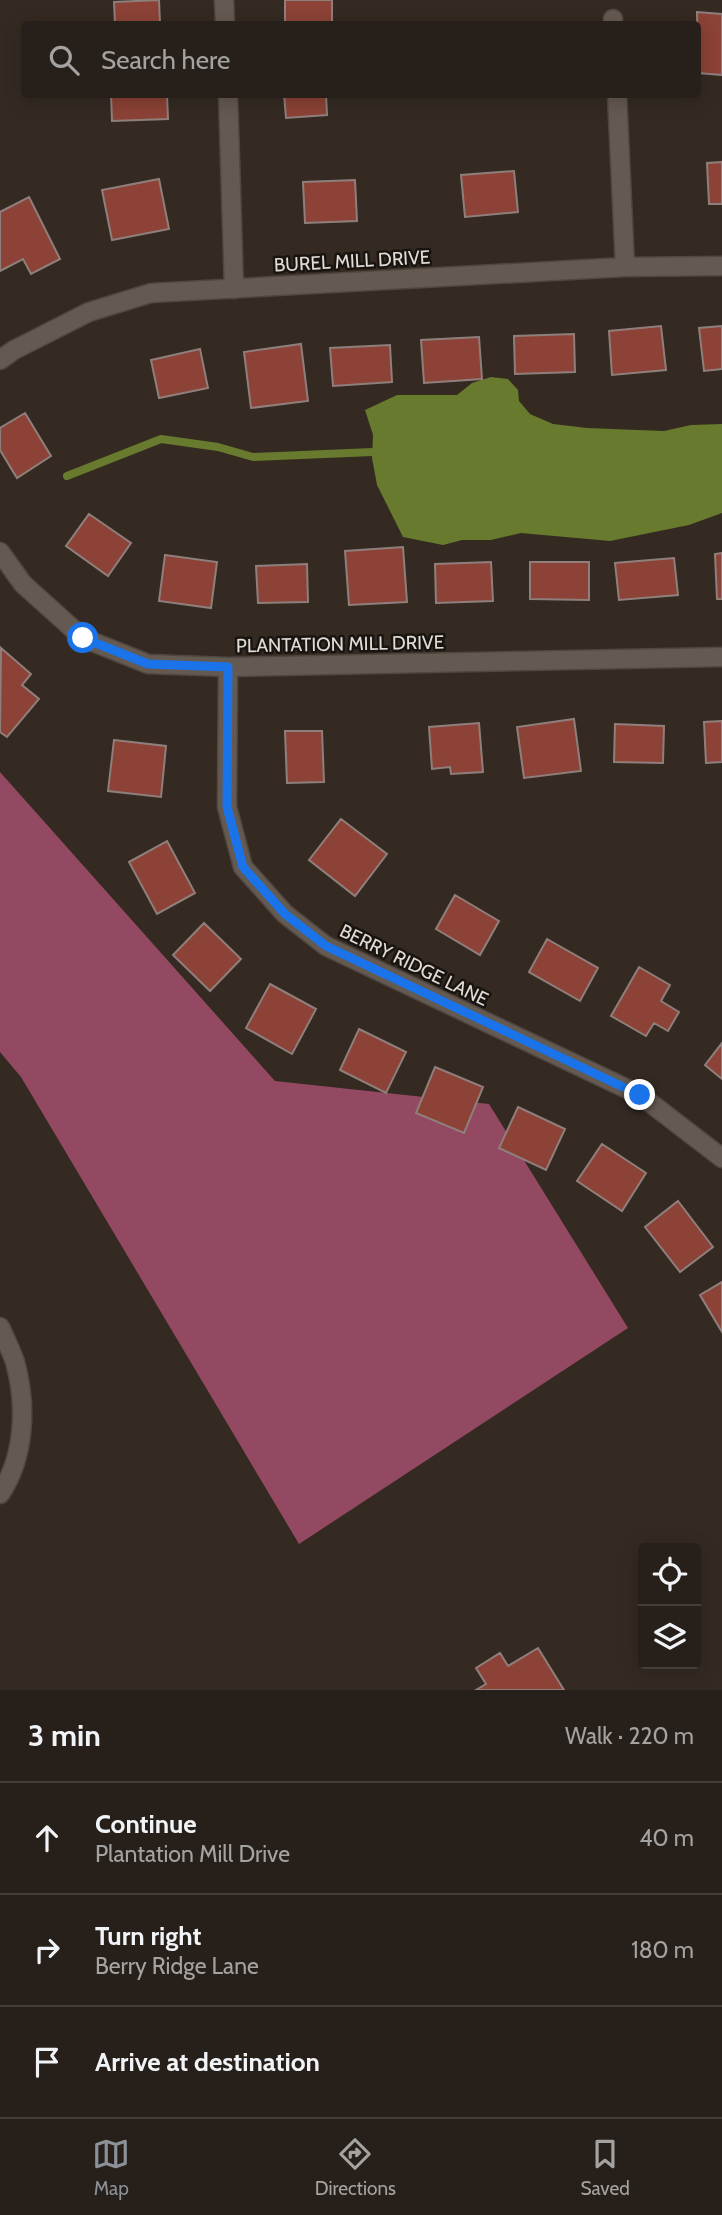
<!DOCTYPE html>
<meta charset="utf-8">
<style>
:root{--surface:#27201a;--page:#332d27;--text:#f1f3f6;--muted:#a4a3a2;--line:#433e39;--accent:#8c9099}
body{margin:0;font-family:Cabin,sans-serif;background:var(--page);color:var(--text)}
.controls{position:absolute;right:21px;bottom:21px;display:grid;overflow:hidden;border-radius:7px;box-shadow:0 4px 18px #0003}
.controls button{width:63px;height:63px;display:grid;place-items:center;padding:0;border:0;border-bottom:2px solid var(--line);background:var(--surface);color:var(--text);font:35px sans-serif}
.stop{position:absolute;width:21px;height:21px;margin:-16px;border:5px solid #1a73e8;border-radius:50%;background:#fff}
.stop.end{background:#1a73e8;border-color:#fff;box-shadow:0 2px 7px #0008}
.list{margin:0;padding:0;list-style:none}
h2{display:flex;justify-content:space-between;align-items:center;height:91px;margin:0;padding:0 28px;font-size:30px}
h2 small{font-size:23px;font-weight:400;color:var(--muted)}
.list li{display:grid;grid-template-columns:46px 1fr auto;gap:21px;align-items:center;box-sizing:border-box;height:112px;padding:0 28px;border-top:2px solid var(--line)}
.list b{display:block;font-size:26px;white-space:nowrap}
.list p{margin:0;font-size:23px;white-space:nowrap;color:var(--muted)}
.list em{font-size:23px;font-style:normal;color:var(--muted)}
.icon{flex:none;width:38px;height:38px;fill:none;stroke:currentColor;stroke-width:2;stroke-linecap:round;stroke-linejoin:round}
.map{position:relative;flex:none;width:722px;height:1690px;overflow:hidden}
.search{position:absolute;background:var(--surface);box-shadow:0 4px 18px #0003;left:21px;right:21px;top:21px;height:77px;display:flex;align-items:center;gap:18px;box-sizing:border-box;padding:0 24px;border-radius:7px;color:var(--muted);font-size:26px}
.sheet{height:427px;background:var(--surface)}
nav{display:flex;justify-content:space-around;align-items:center;box-sizing:border-box;height:98px;border-top:2px solid var(--line);background:var(--surface);font-size:19px;color:var(--muted)}
nav a{display:grid;justify-items:center;gap:4px}
nav .on{color:var(--accent)}
.map>svg:first-child{display:block}
.forest{fill:#944962}
.water{fill:#677a2d}
.lines{fill:none;stroke-linecap:round;stroke-linejoin:round}
.stream{stroke:#677a2d;stroke-width:8}
.building{fill:#8c4236;stroke:#8f7f7c;stroke-width:2}
.street-casing{stroke:#4f4740;stroke-width:21}
.street{stroke:#655a51;stroke-width:18}
.route{stroke:#1a73e8;stroke-width:9}
.labels{text-anchor:middle;dominant-baseline:central;stroke-width:5;stroke-linejoin:round;paint-order:stroke}
.street-label{font-size:19px;fill:#e1dad5;stroke:#181410}
</style>
<div class="map">
<svg width="722" height="1690" viewBox="0 0 722 1690">
<rect width="100%" height="100%" fill="#342a22"/>
<path class="forest" d="M 0,772 L 275,1081 L 489,1104 L 628,1328 L 299,1544 L 21,1077 L 0,1052 Z"/>
<path class="water" d="M 491,377 L 508,379 L 518,390 L 519,401 L 530,414 L 553,424 L 587,428 L 664,431 L 691,425 L 722,424 L 722,513 L 689,525 L 610,541 L 521,533 L 491,540 L 462,540 L 443,545 L 403,537 L 377,485 L 372,458 L 373,435 L 365,410 L 397,395 L 457,395 L 472,383 Z"/>
<g class="lines">
<path class="stream" d="M 67,476 L 161,439 L 218,447 L 253,457 L 373,452"/>
</g>
<path class="building" d="M 159,0 L 160,24 L 115,24 L 114,2 Z
M 285,0 L 332,0 L 332,24 L 285,24 Z
M 697,12 L 722,14 L 722,75 L 698,73 Z
M 111,94 L 167,94 L 168,119 L 112,121 Z
M 284,94 L 326,94 L 327,115 L 286,118 Z
M 722,162 L 722,204 L 709,204 L 707,163 Z
M 514,171 L 518,212 L 465,217 L 461,175 Z
M 159,179 L 169,229 L 112,240 L 102,190 Z
M 355,180 L 357,221 L 305,223 L 303,182 Z
M 29,197 L 60,259 L 31,274 L 23,259 L 0,271 L 0,212 Z
M 661,326 L 666,370 L 612,375 L 609,331 Z
M 722,326 L 722,369 L 704,371 L 699,328 Z
M 574,334 L 575,372 L 515,374 L 514,336 Z
M 479,337 L 482,379 L 424,383 L 421,340 Z
M 301,344 L 308,401 L 251,408 L 244,352 Z
M 390,345 L 392,382 L 333,386 L 330,348 Z
M 200,349 L 208,388 L 159,398 L 151,360 Z
M 25,413 L 51,456 L 17,478 L 0,450 L 0,428 Z
M 89,514 L 131,543 L 108,576 L 66,546 Z
M 403,547 L 407,602 L 349,605 L 345,551 Z
M 722,553 L 722,599 L 717,599 L 715,554 Z
M 165,555 L 217,562 L 211,608 L 159,601 Z
M 674,558 L 678,595 L 619,600 L 615,563 Z
M 491,562 L 493,601 L 436,603 L 435,564 Z
M 530,562 L 589,562 L 589,600 L 530,599 Z
M 307,564 L 308,602 L 258,603 L 256,566 Z
M 1,648 L 31,674 L 22,685 L 39,699 L 7,737 L 0,732 Z
M 574,719 L 581,771 L 524,778 L 517,727 Z
M 722,721 L 722,762 L 706,763 L 704,722 Z
M 479,723 L 483,772 L 451,774 L 450,767 L 432,769 L 429,727 Z
M 615,724 L 664,726 L 663,763 L 614,762 Z
M 285,731 L 322,731 L 324,782 L 287,783 Z
M 114,740 L 166,746 L 161,797 L 108,791 Z
M 341,819 L 387,854 L 355,896 L 309,860 Z
M 167,841 L 195,893 L 157,914 L 129,862 Z
M 455,895 L 499,921 L 480,955 L 436,929 Z
M 204,923 L 241,959 L 210,991 L 173,955 Z
M 547,939 L 598,968 L 580,1001 L 529,972 Z
M 639,967 L 670,985 L 661,1001 L 679,1012 L 668,1031 L 654,1023 L 646,1036 L 611,1016 Z
M 270,984 L 316,1009 L 292,1054 L 246,1028 Z
M 359,1029 L 406,1052 L 386,1093 L 340,1070 Z
M 722,1043 L 722,1079 L 705,1065 Z
M 435,1067 L 483,1087 L 464,1133 L 416,1113 Z
M 518,1107 L 565,1129 L 546,1170 L 499,1148 Z
M 602,1144 L 646,1173 L 622,1211 L 577,1181 Z
M 678,1201 L 713,1247 L 680,1272 L 645,1227 Z
M 722,1282 L 722,1332 L 700,1295 Z
M 538,1648 L 564,1690 L 476,1690 L 486,1684 L 476,1668 L 500,1653 L 508,1666 Z"/>
<g class="lines">
<defs>
<path id="street" d="M 224,0 L 225,24
M 613,19 L 613,24
M 228,94 L 234,289
M 617,94 L 625,267
M 0,360 L 14,350 L 89,312 L 151,293 L 625,267 L 722,266
M 0,552 L 23,584 L 83,638 L 148,664 L 228,667 L 722,657
M 228,667 L 227,807 L 243,867 L 285,914 L 326,946 L 640,1095 L 722,1158
M 0,1327 C 5,1338 11,1350 15,1362 C 27,1405 25,1457 0,1494"/>
</defs>
<use href="#street" class="street-casing"/>
<use href="#street" class="street"/>
</g>
<g class="lines">
<path class="route" d="M 83,638 L 148,664 L 228,667 L 227,807 L 243,867 L 285,914 L 326,946 L 640,1095"/>
</g>
<g class="labels">
<g class="street-label">
<text transform="translate(352 261) rotate(-3)">BUREL MILL DRIVE</text>
<text transform="translate(340 644) rotate(-1)">PLANTATION MILL DRIVE</text>
<text transform="translate(414 965) rotate(26)">BERRY RIDGE LANE</text>
</g>
</g>
</svg>
<div class="controls">
<button><svg class="icon" aria-label="locate" viewBox="0 0 24 24"><circle cx="12" cy="12" r="6"/><path d="M12 2v4M12 18v4M2 12h4M18 12h4"/></svg></button>
<button><svg class="icon" aria-label="layers" viewBox="0 0 24 24"><path d="M12 4l9 5-9 5-9-5zM3 14l9 5 9-5"/></svg></button>
</div>
<div class="stop" style="left:83px;top:638px"></div>
<div class="stop end" style="left:640px;top:1095px"></div>
<div class="search"><svg class="icon" aria-label="search" viewBox="0 0 24 24"><circle cx="10" cy="10" r="6"/><path d="M15 15l6 6"/></svg>Search here</div>
</div>
<section class="sheet">
<h2>3 min<small>Walk · 220 m</small></h2>
<ul class="list">
<li><svg class="icon" aria-label="ahead" viewBox="0 0 24 24"><path d="M12 20V5M6 11l6-6 6 6"/></svg><div><b>Continue</b><p>Plantation Mill Drive</p></div><em>40 m</em></li>
<li><svg class="icon" aria-label="right" viewBox="0 0 24 24"><path d="M7 20v-9h11M14 6l5 5-5 5"/></svg><div><b>Turn right</b><p>Berry Ridge Lane</p></div><em>180 m</em></li>
<li><svg class="icon" aria-label="arrive" viewBox="0 0 24 24"><path d="M6 21V4h12l-3 4 3 4H6"/></svg><div><b>Arrive at destination</b></div></li>
</ul>
</section>
<nav>
<a class="on"><svg class="icon" aria-label="map" viewBox="0 0 24 24"><path d="M3 6l6-2 6 2 6-2v14l-6 2-6-2-6 2zM9 4v14M15 6v14"/></svg>Map</a>
<a><svg class="icon" aria-label="directions" viewBox="0 0 24 24"><path d="M12 3l9 9-9 9-9-9zM9 14v-3h6M13 9l2 2-2 2"/></svg>Directions</a>
<a><svg class="icon" aria-label="saved" viewBox="0 0 24 24"><path d="M7 4h10v16l-5-4-5 4z"/></svg>Saved</a>
</nav>
